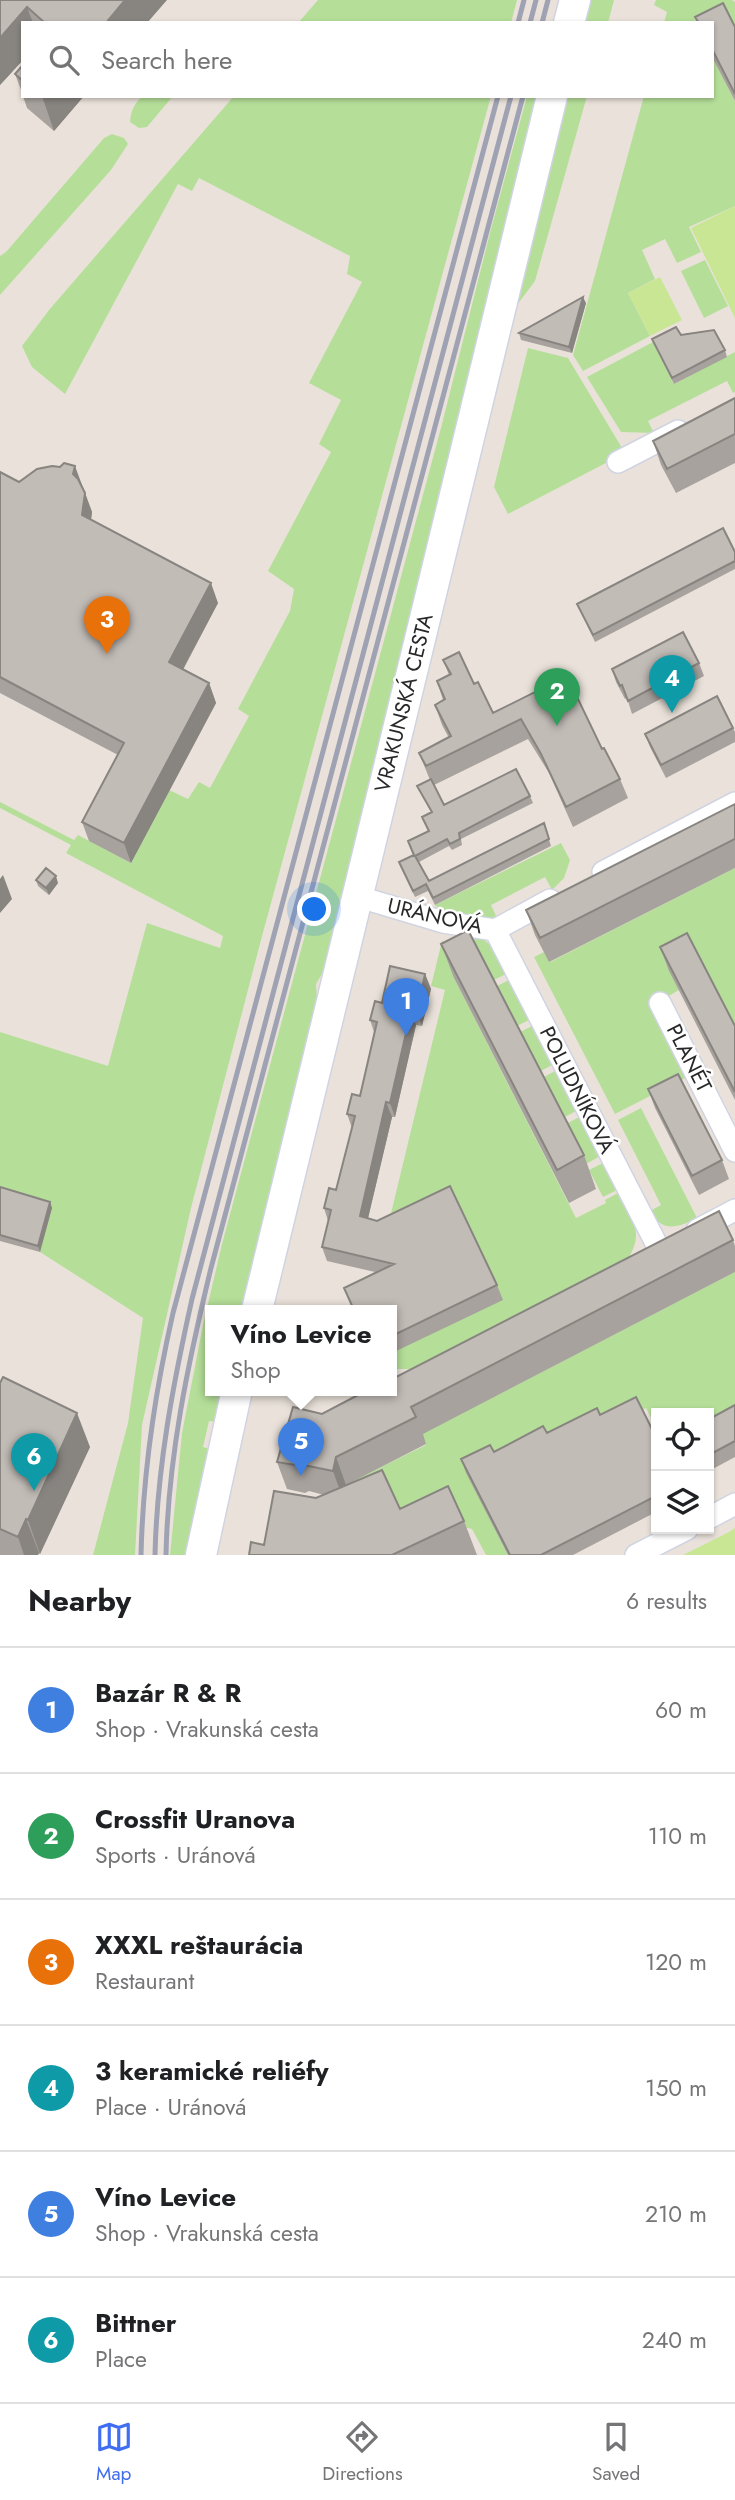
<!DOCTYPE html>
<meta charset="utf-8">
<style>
:root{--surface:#fff;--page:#f6f6f6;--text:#202124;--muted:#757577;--line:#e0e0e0;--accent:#406df2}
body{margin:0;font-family:Jost,sans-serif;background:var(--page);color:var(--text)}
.controls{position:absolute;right:21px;bottom:21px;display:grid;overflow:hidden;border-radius:0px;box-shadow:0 2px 5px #0004}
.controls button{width:63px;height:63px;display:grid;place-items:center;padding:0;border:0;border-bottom:2px solid var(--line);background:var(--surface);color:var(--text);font:35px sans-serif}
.you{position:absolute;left:315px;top:910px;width:24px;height:24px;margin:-18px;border:5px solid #fff;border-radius:50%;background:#1a73e8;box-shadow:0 0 0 10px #1a73e833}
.badge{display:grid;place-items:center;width:46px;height:46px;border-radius:50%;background:var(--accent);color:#fff;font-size:23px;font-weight:700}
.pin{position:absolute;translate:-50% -58px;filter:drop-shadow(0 2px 4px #0008)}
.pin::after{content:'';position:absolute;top:37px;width:24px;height:21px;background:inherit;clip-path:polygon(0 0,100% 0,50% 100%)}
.popup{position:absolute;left:205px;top:1305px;width:192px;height:91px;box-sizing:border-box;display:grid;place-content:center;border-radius:0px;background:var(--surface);filter:drop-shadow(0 2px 5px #0005);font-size:23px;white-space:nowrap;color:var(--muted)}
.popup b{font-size:26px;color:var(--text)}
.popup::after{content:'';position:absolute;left:50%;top:100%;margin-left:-14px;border:14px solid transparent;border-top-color:var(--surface)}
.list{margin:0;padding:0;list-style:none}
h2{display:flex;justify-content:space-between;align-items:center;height:91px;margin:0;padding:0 28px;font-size:30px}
h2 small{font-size:23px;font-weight:400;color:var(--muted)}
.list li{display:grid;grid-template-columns:46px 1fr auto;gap:21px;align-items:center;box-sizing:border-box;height:126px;padding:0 28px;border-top:2px solid var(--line)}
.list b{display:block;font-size:26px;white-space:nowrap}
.list p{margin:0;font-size:23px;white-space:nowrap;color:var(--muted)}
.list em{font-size:23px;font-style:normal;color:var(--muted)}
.icon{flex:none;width:38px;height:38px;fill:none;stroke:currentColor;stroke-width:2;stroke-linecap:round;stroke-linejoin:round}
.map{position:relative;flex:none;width:735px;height:1555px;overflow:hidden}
.search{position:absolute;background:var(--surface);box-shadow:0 2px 5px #0004;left:21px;right:21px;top:21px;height:77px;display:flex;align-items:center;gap:18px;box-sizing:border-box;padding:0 24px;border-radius:0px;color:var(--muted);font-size:26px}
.sheet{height:847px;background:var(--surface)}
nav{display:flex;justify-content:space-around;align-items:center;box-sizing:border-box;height:98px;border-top:2px solid var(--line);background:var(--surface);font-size:19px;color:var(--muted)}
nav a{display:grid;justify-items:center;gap:4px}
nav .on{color:var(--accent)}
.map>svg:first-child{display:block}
.green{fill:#b5df99}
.pitch{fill:#c9e695}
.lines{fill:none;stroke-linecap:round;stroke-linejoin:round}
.street-casing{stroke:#d0d4e1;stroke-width:24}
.secondary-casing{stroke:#d0d4e1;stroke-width:33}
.street{stroke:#fff;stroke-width:21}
.secondary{stroke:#fff;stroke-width:30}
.rail{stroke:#9ea2b2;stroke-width:5}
.wall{fill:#a7a29d}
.shaded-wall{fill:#888480}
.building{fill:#c2bcb7;stroke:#888480;stroke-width:2}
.labels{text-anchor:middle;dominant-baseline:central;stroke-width:5;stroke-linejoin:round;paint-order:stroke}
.street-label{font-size:21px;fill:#282828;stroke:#fff}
</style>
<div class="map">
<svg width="735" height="1555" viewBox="0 0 735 1555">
<rect width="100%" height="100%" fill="#eae2da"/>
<path class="green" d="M 318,0 L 517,0 L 511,23 L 298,23 Z
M 583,0 L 614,0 L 608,23 L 578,23 Z
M 656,0 L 732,0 L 735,2 L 735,34 L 712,23 L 664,23 L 667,12 L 654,5 Z
M 712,57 L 735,101 L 735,206 L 689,227 L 701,252 L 677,263 L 665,239 L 642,250 L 655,279 L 628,293 L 650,336 L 583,371 L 573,355 L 644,96 L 712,96 Z
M 142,96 L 173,96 L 147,127 L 139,128 L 130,122 C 131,110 134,105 142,96 Z
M 234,96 L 491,96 L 261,940 L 191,1208 L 142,1425 L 135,1555 L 93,1555 L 128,1423 L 143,1318 L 40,1252 L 52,1208 L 0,1193 L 0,1032 L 108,1066 L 147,923 L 220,948 L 223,936 L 66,853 L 71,845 L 0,808 L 0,802 L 74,840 L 78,835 L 131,863 L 169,790 L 188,799 L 199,782 L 210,788 L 249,716 L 238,709 L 290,611 L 294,589 L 268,571 L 331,452 L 319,444 L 341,400 L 309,383 L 362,282 L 347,274 L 350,256 L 199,178 L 192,191 L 178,184 L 65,394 L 32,367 L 22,346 L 49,310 Z
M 527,96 L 541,96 L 333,955 L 316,984 L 318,1015 L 247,1310 L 210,1310 L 210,1390 L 223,1390 L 216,1422 L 209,1421 L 203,1447 L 210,1449 L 188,1555 L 170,1555 L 182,1433 L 203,1325 L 222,1244 L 442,424 L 491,229 Z
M 560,96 L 587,96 L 535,281 L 517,305 L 511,300 Z
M 112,134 L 124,138 L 128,144 L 111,170 L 0,295 L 0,256 L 6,252 L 104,138 Z
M 705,260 L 728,306 L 704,318 L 681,271 Z
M 653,342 L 674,384 L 735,352 L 735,392 L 733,393 L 727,381 L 648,421 L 654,433 L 621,432 L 587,377 Z
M 528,348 L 568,358 L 625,453 L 508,514 L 494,487 Z
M 561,843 L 570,860 L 564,878 L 552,890 L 545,877 L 491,905 L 497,918 L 486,923 L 441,911 L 435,905 Z
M 735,868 L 735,1034 L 670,971 L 679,990 L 662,1000 L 691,1075 L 615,1114 L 534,957 L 544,952 L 550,962 Z
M 476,936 C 492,941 500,959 508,973 L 490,982 L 454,978 L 576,1218 L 606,1203 L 605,1200 L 620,1192 C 632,1215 644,1232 629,1257 L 417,1369 L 392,1369 L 392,1353 L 409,1344 L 386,1234 L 445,990 L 431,986 L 442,941 L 471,949 Z
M 511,979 L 531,1019 L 515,1027 L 495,987 Z
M 534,1025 L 554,1064 L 539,1072 L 518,1033 Z
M 557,1070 L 578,1110 L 563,1118 L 542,1078 Z
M 641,1108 L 697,1218 C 678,1228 662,1233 650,1211 L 661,1205 L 618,1120 Z
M 581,1116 L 602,1155 L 586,1164 L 566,1124 Z
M 605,1162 L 619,1189 L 603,1197 L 589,1170 Z
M 735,1272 L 735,1422 L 709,1435 L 709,1413 L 656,1413 L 656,1427 L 646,1408 L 627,1418 L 467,1473 L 508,1555 L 486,1555 L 472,1529 L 343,1499 L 350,1469 L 363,1476 L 426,1445 L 420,1433 L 426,1432 Z"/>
<path class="pitch" d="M 735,206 L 735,318 L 691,228 Z
M 660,277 L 682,320 L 650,336 L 628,293 Z
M 735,1528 L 735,1555 L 683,1555 L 729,1532 Z"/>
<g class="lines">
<defs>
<path id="street" d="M 618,462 L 678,431
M 603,872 L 735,803
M 356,896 L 443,922 L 495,930 L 550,900
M 495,930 L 659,1249
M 660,1003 L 735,1151
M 697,1230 L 735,1210
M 709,1518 L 735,1504
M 636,1555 L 687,1529"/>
<path id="secondary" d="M 569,23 L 575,0
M 257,1310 L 552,96
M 201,1555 L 237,1390"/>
</defs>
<use href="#street" class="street-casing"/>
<use href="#secondary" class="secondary-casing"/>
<use href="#street" class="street"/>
<use href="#secondary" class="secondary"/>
<path class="rail" d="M 518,23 L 524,0
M 530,23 L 536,0
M 542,23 L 548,0
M 141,1555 C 143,1473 155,1392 173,1313 L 498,96
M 155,1555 C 157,1468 173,1384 192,1299 L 511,96
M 166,1555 C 168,1457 188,1363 211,1268 L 523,96"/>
</g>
<path class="wall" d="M 0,0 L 147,23 L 23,23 L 23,60 L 0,85 Z
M 695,17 L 735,27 L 735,101 L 712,57 L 712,23 L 698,23 Z
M 23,65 L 23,95 L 15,74 Z
M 23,96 L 84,96 L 54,131 L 27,108 Z
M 586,303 L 572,353 L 521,340 L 519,333 Z
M 652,339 L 725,350 L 727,357 L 674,384 Z
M 735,398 L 735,463 L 676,493 L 661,465 L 653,441 Z
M 0,472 L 19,482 L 82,485 L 92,512 L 91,520 L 218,603 L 183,670 L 209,683 L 216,703 L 131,863 L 89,841 L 82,822 L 118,755 L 0,693 Z
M 735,552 L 735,569 L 595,642 L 577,604 Z
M 443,660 L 474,684 L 493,713 L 567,676 L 602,749 L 620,779 L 628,798 L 573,827 L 549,773 L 528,739 L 434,785 L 444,805 L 530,796 L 533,803 L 461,839 L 462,845 L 452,850 L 449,846 L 419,862 L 429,881 L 544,823 L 551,846 L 435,905 L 428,891 L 415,897 L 399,862 L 413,855 L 408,841 L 428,831 L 422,817 L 431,812 L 417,786 L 430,780 L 419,753 L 449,738 L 442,725 L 435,705 L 443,700 L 437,681 L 449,675 Z
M 699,663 L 704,676 L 632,714 L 627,698 L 625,699 L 616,682 L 612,669 Z
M 733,728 L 735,732 L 735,742 L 666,778 L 650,747 L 645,734 Z
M 735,804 L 735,868 L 549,962 L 535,935 L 526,910 Z
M 36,880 L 58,883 L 49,895 L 38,886 Z
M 441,944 L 584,1155 L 596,1189 L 569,1203 L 454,978 Z
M 660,947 L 735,1026 L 735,1100 L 669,971 Z
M 425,974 L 431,989 L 422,1026 L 416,1025 L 395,1117 L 392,1117 L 368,1218 L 497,1285 L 503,1300 L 392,1353 L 392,1310 L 353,1310 L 344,1288 L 375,1272 L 327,1261 L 322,1247 L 328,1221 L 324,1208 L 336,1190 L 352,1128 L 347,1114 L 360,1096 L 374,1032 L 370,1020 L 382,1003 Z
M 648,1089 L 722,1160 L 729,1179 L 699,1195 L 655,1108 Z
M 0,1187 L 50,1202 L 52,1208 L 40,1252 L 0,1241 Z
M 733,1240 L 735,1246 L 735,1272 L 423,1434 L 426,1444 L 346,1485 L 400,1509 L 464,1521 L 477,1555 L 249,1555 L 264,1545 L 316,1498 L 324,1495 L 309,1491 L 305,1493 L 287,1489 L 277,1462 L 322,1414 L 359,1394 L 358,1390 L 392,1390 Z
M 0,1383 L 90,1447 L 40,1554 L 39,1553 L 38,1555 L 0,1555 Z
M 735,1405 L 735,1457 L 709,1471 L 709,1419 Z
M 600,1415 L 656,1437 L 656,1512 L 573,1555 L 508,1555 L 466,1473 L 461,1459 L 494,1452 Z"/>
<path class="shaded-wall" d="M 125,0 L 167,0 L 147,23 L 106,23 Z
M 27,7 L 33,23 L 23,23 L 23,60 L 0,85 L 0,38 Z
M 42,96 L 84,96 L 54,131 Z
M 583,297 L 586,303 L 572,353 L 569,347 Z
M 75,466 L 82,485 L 80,493 L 73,474 Z
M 85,493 L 92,512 L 89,535 L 82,515 Z
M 211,583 L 218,603 L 176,682 L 169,662 Z
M 209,683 L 216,703 L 131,863 L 124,843 Z
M 3,875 L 12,899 L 0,913 L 0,879 Z
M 56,876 L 58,883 L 49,895 L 46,888 Z
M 425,974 L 431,989 L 422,1026 L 417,1012 Z
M 411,1011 L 416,1025 L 395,1117 L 390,1103 Z
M 386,1102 L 392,1117 L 365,1231 L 360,1216 Z
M 50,1202 L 52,1208 L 40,1252 L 38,1246 Z
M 77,1413 L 90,1447 L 40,1554 L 28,1520 Z
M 336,1457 L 346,1485 L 343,1499 L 333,1471 Z
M 26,1519 L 39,1553 L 38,1555 L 24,1555 L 18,1537 Z"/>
<path class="building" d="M 0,0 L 125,0 L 106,23 L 45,23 L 27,7 L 0,38 Z
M 723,3 L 735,27 L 735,94 L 712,49 L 712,23 L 699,23 L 695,17 Z
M 23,65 L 23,81 L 15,74 Z
M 583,297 L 569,347 L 519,333 Z
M 676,327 L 681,335 L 714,330 L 725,350 L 672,378 L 652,339 Z
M 735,398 L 735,434 L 667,469 L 653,441 Z
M 64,463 L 75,466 L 73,474 L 78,479 L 85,493 L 82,515 L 211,583 L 169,662 L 209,683 L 124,843 L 82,822 L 124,743 L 0,677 L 0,472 L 19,482 L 37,469 L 52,466 L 60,467 Z
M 723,528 L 735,552 L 735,561 L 593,635 L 577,604 Z
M 683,632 L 699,663 L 628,701 L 622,685 L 620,686 L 612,669 Z
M 459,652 L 474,684 L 478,682 L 493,713 L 567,676 L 602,749 L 604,748 L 620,779 L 566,807 L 541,754 L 521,719 L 426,766 L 419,753 L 451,736 L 435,705 L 445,699 L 437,681 L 451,674 L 443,660 Z
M 717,696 L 733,728 L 661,765 L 645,734 Z
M 516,769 L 530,796 L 459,833 L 460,839 L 450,844 L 447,839 L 415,856 L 429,881 L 544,823 L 549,839 L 433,898 L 426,884 L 413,891 L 399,862 L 414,855 L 408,841 L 429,831 L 422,817 L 432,812 L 417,786 L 431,779 L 444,805 Z
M 735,804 L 735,839 L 540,938 L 526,910 Z
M 46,868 L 56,876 L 46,888 L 36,880 Z
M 468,930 L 584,1155 L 557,1170 L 441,944 Z
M 687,933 L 735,1026 L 735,1092 L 660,947 Z
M 390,966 L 425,974 L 417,1012 L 411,1011 L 390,1103 L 386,1102 L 360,1216 L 377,1221 L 450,1186 L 497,1285 L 392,1336 L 392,1310 L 354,1310 L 344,1288 L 394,1264 L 322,1247 L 331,1210 L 324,1208 L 329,1188 L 336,1190 L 355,1116 L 347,1114 L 352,1094 L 360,1096 L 377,1022 L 370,1020 L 375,1001 L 382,1003 Z
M 678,1074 L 722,1160 L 692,1176 L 648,1089 Z
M 0,1187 L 50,1202 L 38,1246 L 0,1235 Z
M 719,1211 L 733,1240 L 411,1407 L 416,1417 L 336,1457 L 333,1471 L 299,1464 L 295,1465 L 277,1462 L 293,1407 L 322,1414 L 360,1394 L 358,1390 L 392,1390 L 392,1379 Z
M 3,1377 L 77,1413 L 28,1520 L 26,1519 L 18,1537 L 0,1529 L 0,1383 Z
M 636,1397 L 656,1437 L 656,1496 L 541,1555 L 510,1555 L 461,1459 L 490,1445 L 494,1452 L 543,1426 L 547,1433 L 597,1408 L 600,1415 Z
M 735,1405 L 735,1441 L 709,1455 L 709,1419 Z
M 382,1470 L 400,1509 L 448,1486 L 464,1521 L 392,1555 L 249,1555 L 251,1542 L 264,1545 L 274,1491 L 316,1498 Z"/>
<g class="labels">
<g class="street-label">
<text transform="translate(404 703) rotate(-76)">VRAKUNSKÁ CESTA</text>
<text transform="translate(435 916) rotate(13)">URÁNOVÁ</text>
<text transform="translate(689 1058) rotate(63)">PLANÉT</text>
<text transform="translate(577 1090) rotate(63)">POLUDNÍKOVÁ</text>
</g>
</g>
</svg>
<div class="controls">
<button><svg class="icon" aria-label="locate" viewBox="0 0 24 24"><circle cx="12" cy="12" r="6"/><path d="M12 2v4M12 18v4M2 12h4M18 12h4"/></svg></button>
<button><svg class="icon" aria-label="layers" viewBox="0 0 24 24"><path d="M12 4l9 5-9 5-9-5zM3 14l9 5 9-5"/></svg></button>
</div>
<div class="you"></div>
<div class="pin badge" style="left:406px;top:1036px;background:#3f7fe0">1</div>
<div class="pin badge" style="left:557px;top:726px;background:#2e9e5b">2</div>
<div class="pin badge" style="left:107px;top:654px;background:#e8710a">3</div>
<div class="pin badge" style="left:672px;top:713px;background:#0f9aa8">4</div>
<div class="pin badge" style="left:301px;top:1476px;background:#3f7fe0">5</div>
<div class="popup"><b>Víno Levice</b>Shop</div>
<div class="pin badge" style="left:34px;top:1491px;background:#0f9aa8">6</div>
<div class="search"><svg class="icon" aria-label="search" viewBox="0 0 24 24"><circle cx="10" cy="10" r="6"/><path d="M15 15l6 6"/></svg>Search here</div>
</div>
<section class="sheet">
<h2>Nearby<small>6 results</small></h2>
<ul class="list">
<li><span class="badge" style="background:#3f7fe0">1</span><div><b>Bazár R &amp; R</b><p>Shop · Vrakunská cesta</p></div><em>60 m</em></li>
<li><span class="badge" style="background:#2e9e5b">2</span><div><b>Crossfit Uranova</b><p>Sports · Uránová</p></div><em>110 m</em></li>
<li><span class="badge" style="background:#e8710a">3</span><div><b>XXXL reštaurácia</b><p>Restaurant</p></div><em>120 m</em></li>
<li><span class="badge" style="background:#0f9aa8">4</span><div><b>3 keramické reliéfy</b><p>Place · Uránová</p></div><em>150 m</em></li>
<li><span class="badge" style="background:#3f7fe0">5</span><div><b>Víno Levice</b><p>Shop · Vrakunská cesta</p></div><em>210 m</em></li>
<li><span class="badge" style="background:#0f9aa8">6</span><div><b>Bittner</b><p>Place</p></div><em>240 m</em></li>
</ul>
</section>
<nav>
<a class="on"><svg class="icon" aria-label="map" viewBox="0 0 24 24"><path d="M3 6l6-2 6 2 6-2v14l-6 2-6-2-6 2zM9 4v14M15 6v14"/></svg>Map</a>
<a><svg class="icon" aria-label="directions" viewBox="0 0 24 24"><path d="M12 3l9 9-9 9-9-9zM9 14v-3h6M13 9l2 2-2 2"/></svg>Directions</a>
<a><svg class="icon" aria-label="saved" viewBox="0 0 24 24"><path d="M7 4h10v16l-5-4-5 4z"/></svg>Saved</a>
</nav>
